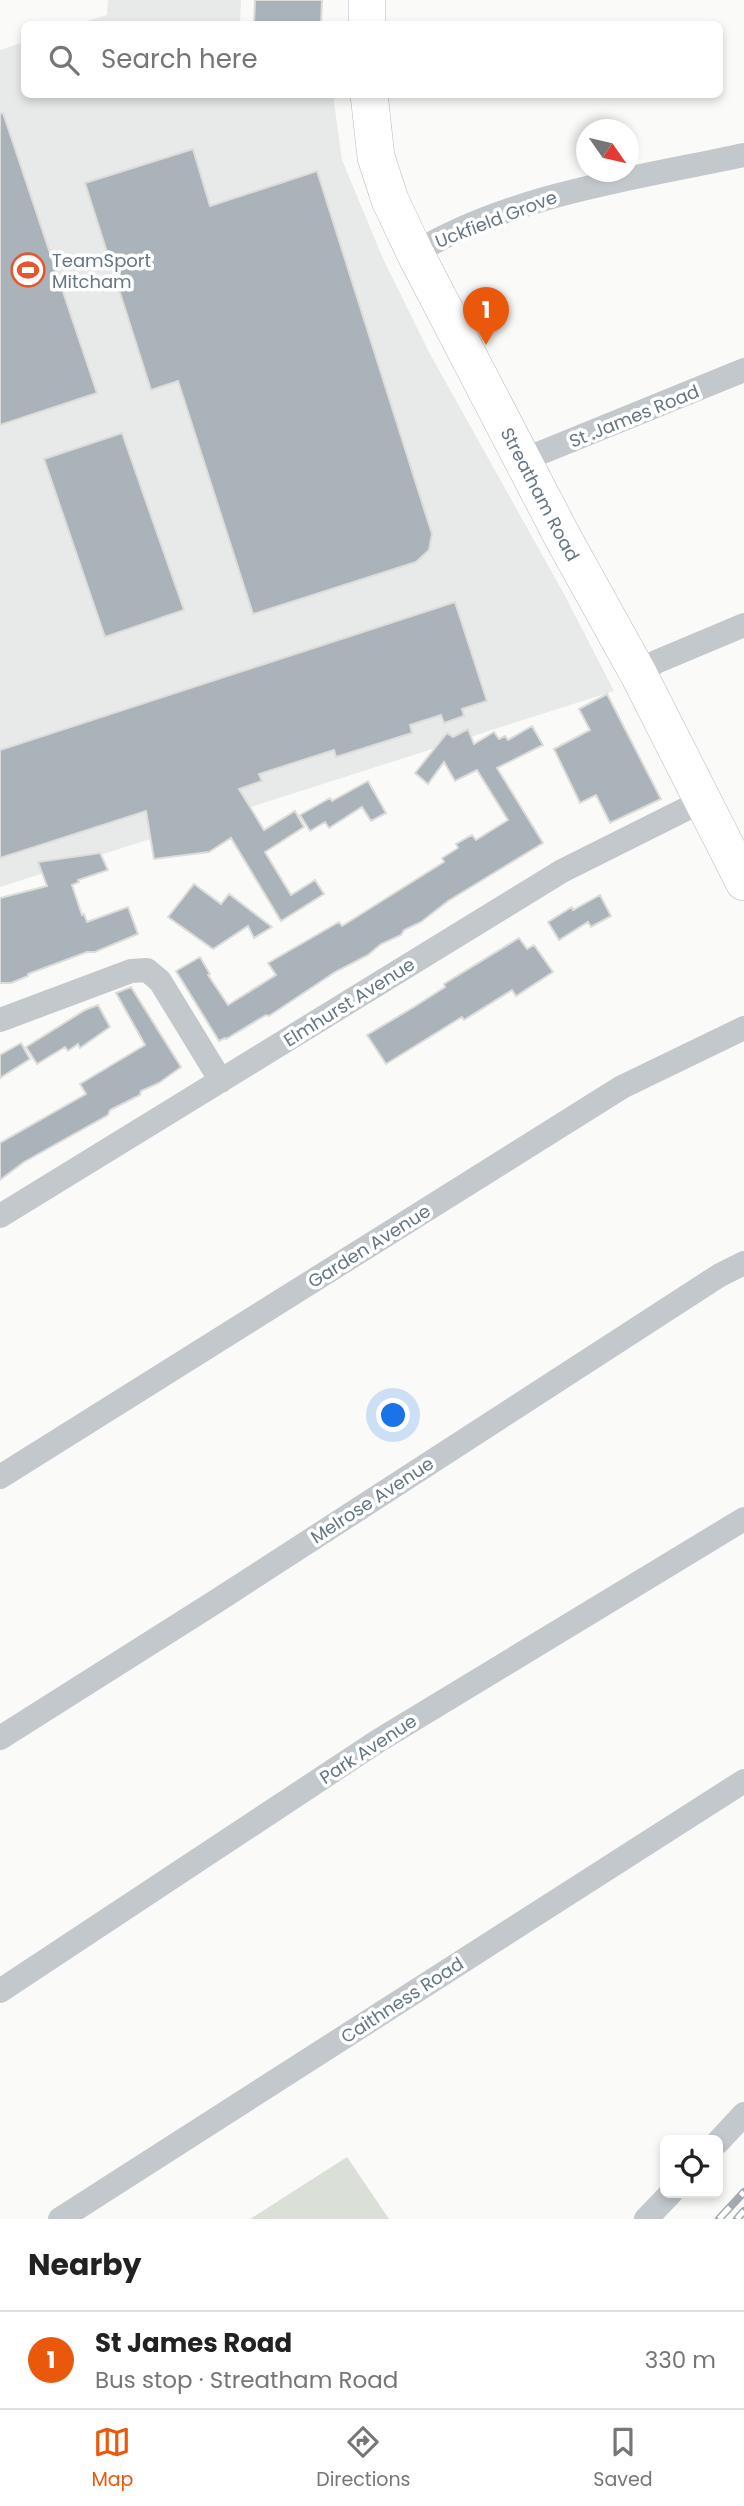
<!DOCTYPE html>
<meta charset="utf-8">
<style>
:root{--surface:#fff;--page:#f6f6f6;--text:#222;--muted:#767676;--line:#e0e0e0;--accent:#ea580c}
body{margin:0;font-family:Poppins,sans-serif;background:var(--page);color:var(--text)}
.controls{position:absolute;right:21px;bottom:21px;display:grid;overflow:hidden;border-radius:10px;box-shadow:0 4px 10px #0003}
.controls button{width:63px;height:63px;display:grid;place-items:center;padding:0;border:0;border-bottom:2px solid var(--line);background:var(--surface);color:var(--text);font:35px sans-serif}
.compass{position:absolute;left:576px;top:119px;width:63px;height:63px;border-radius:50%;background:var(--surface);box-shadow:0 4px 10px #0003;rotate:124deg}
.you{position:absolute;left:394px;top:1416px;width:24px;height:24px;margin:-18px;border:5px solid #fff;border-radius:50%;background:#1a73e8;box-shadow:0 0 0 10px #1a73e833}
.badge{display:grid;place-items:center;width:46px;height:46px;border-radius:50%;background:var(--accent);color:#fff;font-size:23px;font-weight:700}
.pin{position:absolute;translate:-50% -58px;filter:drop-shadow(0 2px 4px #0008)}
.pin::after{content:'';position:absolute;top:37px;width:24px;height:21px;background:inherit;clip-path:polygon(0 0,100% 0,50% 100%)}
.list{margin:0;padding:0;list-style:none}
h2{display:flex;justify-content:space-between;align-items:center;height:91px;margin:0;padding:0 28px;font-size:30px}
h2 small{font-size:23px;font-weight:400;color:var(--muted)}
.list li{display:grid;grid-template-columns:46px 1fr auto;gap:21px;align-items:center;box-sizing:border-box;height:98px;padding:0 28px;border-top:2px solid var(--line)}
.list b{display:block;font-size:26px;white-space:nowrap}
.list p{margin:0;font-size:23px;white-space:nowrap;color:var(--muted)}
.list em{font-size:23px;font-style:normal;color:var(--muted)}
.icon{flex:none;width:38px;height:38px;fill:none;stroke:currentColor;stroke-width:2;stroke-linecap:round;stroke-linejoin:round}
.map{position:relative;flex:none;width:744px;height:2219px;overflow:hidden}
.search{position:absolute;background:var(--surface);box-shadow:0 4px 10px #0003;left:21px;right:21px;top:21px;height:77px;display:flex;align-items:center;gap:18px;box-sizing:border-box;padding:0 24px;border-radius:10px;color:var(--muted);font-size:26px}
.sheet{height:189px;background:var(--surface)}
nav{display:flex;justify-content:space-around;align-items:center;box-sizing:border-box;height:98px;border-top:2px solid var(--line);background:var(--surface);font-size:19px;color:var(--muted)}
nav a{display:grid;justify-items:center;gap:4px}
nav .on{color:var(--accent)}
.map>svg:first-child{display:block}
.built{fill:#e8e9e9}
.green{fill:#dadfd7}
.building{fill:#aab3b9;stroke:#dcdcda;stroke-width:2}
.lines{fill:none;stroke-linecap:round;stroke-linejoin:round}
.primary-casing{stroke:#b5babe;stroke-width:38}
.minor{stroke:#c3c8cc;stroke-width:24}
.primary{stroke:#fff;stroke-width:37}
.rail-casing{stroke:#a2aab0;stroke-width:8}
.rail{stroke:#fff;stroke-width:5;stroke-dasharray:16;stroke-linecap:butt}
.labels{text-anchor:middle;dominant-baseline:central;stroke-width:7;stroke-linejoin:round;paint-order:stroke}
.street-label{font-size:18px;fill:#657683;stroke:#fff}
.poi-label{font-size:18px;fill:#657683;stroke:#fff;text-anchor:start}
</style>
<div class="map">
<svg width="744" height="2219" viewBox="0 0 744 2219">
<rect width="100%" height="100%" fill="#fafaf8"/>
<path class="built" d="M 108,0 L 241,0 L 240,24 L 77,24 L 107,15 Z
M 24,42 L 24,94 L 333,95 L 342,160 L 384,261 L 430,354 L 564,594 L 614,691 L 0,887 L 0,50 Z"/>
<path class="green" d="M 347,2157 L 389,2219 L 250,2219 Z"/>
<path class="building" d="M 255,0 L 322,0 L 321,24 L 254,24 Z
M 3,113 L 97,393 L 0,425 L 0,114 Z
M 193,149 L 210,206 L 317,171 L 432,534 L 429,550 L 416,562 L 253,614 L 178,381 L 151,390 L 85,183 Z
M 122,433 L 184,610 L 105,637 L 44,459 Z
M 455,602 L 487,701 L 462,709 L 464,716 L 444,723 L 441,715 L 410,725 L 412,733 L 336,757 L 334,750 L 259,774 L 262,781 L 239,789 L 264,830 L 295,811 L 304,827 L 265,852 L 291,895 L 315,880 L 324,894 L 281,921 L 231,838 L 209,852 L 154,859 L 146,811 L 0,858 L 0,750 Z
M 607,694 L 661,799 L 610,823 L 596,795 L 580,803 L 554,749 L 590,730 L 579,709 Z
M 532,726 L 543,745 L 497,768 L 543,843 L 448,901 L 421,922 L 404,930 L 401,935 L 381,944 L 368,955 L 335,972 L 269,1016 L 266,1015 L 226,1039 L 225,1038 L 219,1041 L 176,971 L 200,957 L 210,974 L 208,975 L 228,1005 L 276,975 L 268,963 L 339,922 L 342,926 L 444,862 L 442,858 L 458,848 L 456,844 L 472,835 L 476,840 L 508,820 L 477,770 L 455,781 L 444,762 L 428,784 L 415,773 L 447,733 L 453,737 L 468,729 L 474,744 L 494,732 L 499,739 L 505,736 L 508,740 Z
M 368,781 L 386,813 L 371,821 L 362,807 L 329,828 L 325,822 L 310,831 L 300,815 L 330,798 L 332,801 Z
M 100,853 L 108,870 L 78,880 L 79,882 L 72,885 L 82,915 L 84,914 L 87,922 L 128,907 L 138,934 L 95,952 L 87,952 L 28,974 L 28,976 L 11,983 L 0,983 L 0,898 L 47,886 L 38,862 Z
M 194,884 L 221,904 L 229,894 L 272,927 L 254,938 L 248,926 L 213,949 L 168,917 Z
M 600,895 L 611,916 L 591,927 L 588,922 L 559,940 L 548,922 L 572,907 L 573,910 Z
M 519,938 L 527,949 L 534,945 L 553,972 L 516,996 L 512,990 L 464,1020 L 462,1017 L 386,1064 L 367,1035 L 414,1007 L 445,987 L 444,984 Z
M 131,987 L 181,1067 L 159,1083 L 141,1091 L 140,1095 L 110,1110 L 108,1115 L 24,1162 L 0,1180 L 0,1143 L 86,1094 L 80,1084 L 145,1045 L 116,993 Z
M 98,1005 L 110,1027 L 80,1048 L 78,1044 L 68,1051 L 65,1047 L 37,1064 L 26,1047 L 85,1010 Z
M 21,1043 L 30,1059 L 0,1078 L 0,1055 Z"/>
<g class="lines">
<defs>
<g id="primary">
<path d="M 367,0 L 367,24"/>
<path id="s1" d="M 369,94 L 376,157 L 390,200 L 415,253 L 562,536 L 639,675 L 744,882"/>
</g>
</defs>
<use href="#primary" class="primary-casing"/>
<path class="minor" d="M 415,253 C 509,195 637,178 744,155
M 523,460 L 744,370
M 639,675 L 656,662 L 744,625
M 0,1020 L 131,971 L 147,970 L 160,981 L 221,1081
M 0,1216 L 562,871 L 704,800
M 0,1477 L 622,1087 L 744,1028
M 0,1738 L 215,1602 L 720,1275 L 744,1263
M 0,1991 L 378,1741 L 744,1519
M 718,2142 L 744,2114
M 60,2219 L 744,1781
M 646,2219 L 671,2193"/>
<use href="#primary" class="primary"/>
<defs>
<path id="rail" d="M 719,2219 L 744,2192
M 737,2219 L 744,2211"/>
</defs>
<use href="#rail" class="rail-casing"/>
<use href="#rail" class="rail"/>
</g>
<defs>
<symbol id="stadium-ring" viewBox="-11 -11 22 22"><circle r="9.5" fill="#fff" stroke="#e4572e" stroke-width="1.5"/><path d="M0-5a6.5 5 0 1 0 0 10a6.5 5 0 1 0 0-10ZM-3.5-1.8h7v3.6h-7Z" fill="#e4572e"/></symbol>
</defs>
<g fill-rule="evenodd">
<use href="#stadium-ring" x="9" y="251" width="38" height="38"/>
</g>
<g class="labels">
<g class="street-label">
<text transform="translate(496 219) rotate(-21)">Uckfield Grove</text>
<text transform="translate(634 416) rotate(-22)">St .James Road</text>
<text stroke="none"><textPath href="#s1" startOffset="439">Streatham Road</textPath></text>
<text transform="translate(349 1002) rotate(-32)">Elmhurst Avenue</text>
<text transform="translate(369 1246) rotate(-32)">Garden Avenue</text>
<text transform="translate(372 1500) rotate(-33)">Melrose Avenue</text>
<text transform="translate(368 1749) rotate(-33)">Park Avenue</text>
<text transform="translate(402 2000) rotate(-33)">Caithness Road</text>
</g>
<g class="poi-label">
<text x="52" y="260">TeamSport<tspan x="52" dy="21">Mitcham</tspan></text>
</g>
</g>
</svg>
<div class="controls">
<button><svg class="icon" aria-label="locate" viewBox="0 0 24 24"><circle cx="12" cy="12" r="6"/><path d="M12 2v4M12 18v4M2 12h4M18 12h4"/></svg></button>
</div>
<svg class="compass" viewBox="-18 -18 36 36"><path d="M0-13l5 13h-10z" fill="#e53935"/><path d="M0 13l5-13h-10z" fill="#767676"/></svg>
<div class="you"></div>
<div class="pin badge" style="left:486px;top:345px">1</div>
<div class="search"><svg class="icon" aria-label="search" viewBox="0 0 24 24"><circle cx="10" cy="10" r="6"/><path d="M15 15l6 6"/></svg>Search here</div>
</div>
<section class="sheet">
<h2>Nearby<small></small></h2>
<ul class="list">
<li><span class="badge">1</span><div><b>St James Road</b><p>Bus stop · Streatham Road</p></div><em>330 m</em></li>
</ul>
</section>
<nav>
<a class="on"><svg class="icon" aria-label="map" viewBox="0 0 24 24"><path d="M3 6l6-2 6 2 6-2v14l-6 2-6-2-6 2zM9 4v14M15 6v14"/></svg>Map</a>
<a><svg class="icon" aria-label="directions" viewBox="0 0 24 24"><path d="M12 3l9 9-9 9-9-9zM9 14v-3h6M13 9l2 2-2 2"/></svg>Directions</a>
<a><svg class="icon" aria-label="saved" viewBox="0 0 24 24"><path d="M7 4h10v16l-5-4-5 4z"/></svg>Saved</a>
</nav>
